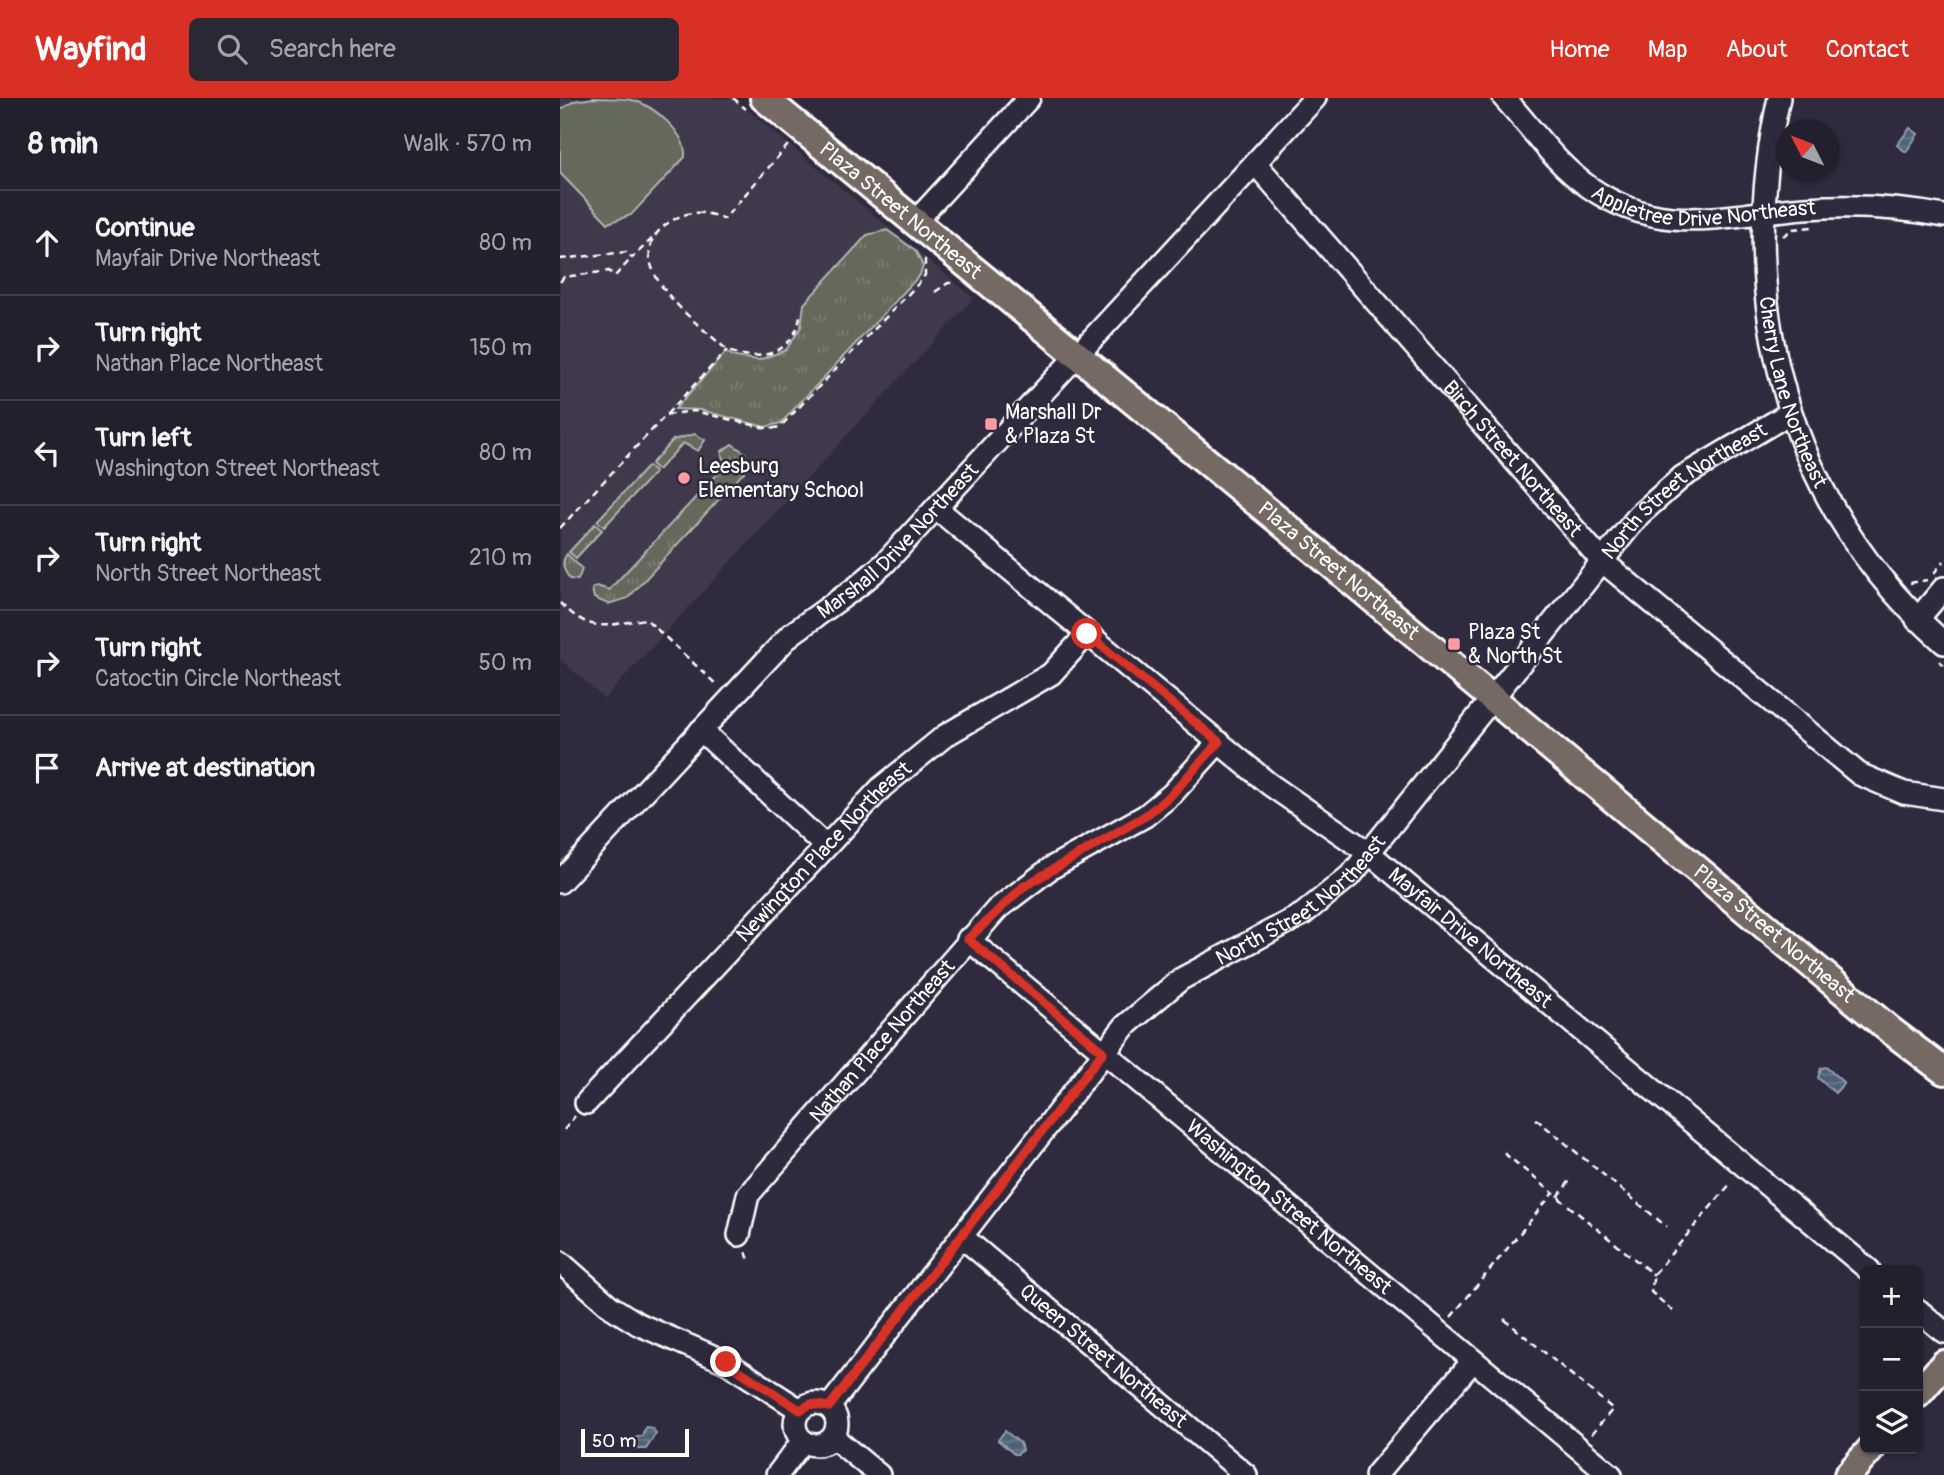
<!DOCTYPE html>
<meta charset="utf-8">
<style>
:root{--surface:#23202e;--page:#2b2836;--text:#f1f3f6;--muted:#a3a3aa;--line:#403e4a;--accent:#d93025}
body{margin:0;font-family:Pangolin,sans-serif;background:var(--page);color:var(--text)}
.controls{position:absolute;right:21px;bottom:21px;display:grid;overflow:hidden;border-radius:10px;box-shadow:0 2px 5px #0004}
.controls button{width:63px;height:63px;display:grid;place-items:center;padding:0;border:0;border-bottom:2px solid var(--line);background:var(--surface);color:var(--text);font:35px sans-serif}
.compass{position:absolute;left:1216px;top:21px;width:63px;height:63px;border-radius:50%;background:var(--surface);box-shadow:0 2px 5px #0004;rotate:312deg}
.scale{position:absolute;left:21px;bottom:18px;width:108px;box-sizing:border-box;padding-left:7px;border:4px solid #fff;border-top:0;font-size:19px;line-height:24px;white-space:nowrap;color:#fff;-webkit-text-stroke:5px #2f2a3d;paint-order:stroke}
.stop{position:absolute;width:21px;height:21px;margin:-16px;border:5px solid #d93025;border-radius:50%;background:#fff}
.stop.end{background:#d93025;border-color:#fff;box-shadow:0 2px 7px #0008}
.list{margin:0;padding:0;list-style:none}
h2{display:flex;justify-content:space-between;align-items:center;height:91px;margin:0;padding:0 28px;font-size:30px}
h2 small{font-size:23px;font-weight:400;color:var(--muted)}
.list li{display:grid;grid-template-columns:46px 1fr auto;gap:21px;align-items:center;box-sizing:border-box;height:105px;padding:0 28px;border-top:2px solid var(--line)}
.list b{display:block;font-size:26px;white-space:nowrap}
.list p{margin:0;font-size:23px;white-space:nowrap;color:var(--muted)}
.list em{font-size:23px;font-style:normal;color:var(--muted)}
.icon{flex:none;width:38px;height:38px;fill:none;stroke:currentColor;stroke-width:2;stroke-linecap:round;stroke-linejoin:round}
.map{position:relative;flex:none;width:1384px;height:1377px;overflow:hidden}
header{display:flex;align-items:center;gap:42px;box-sizing:border-box;height:98px;padding:0 35px;background:var(--accent);color:#fff}
header strong{font-size:33px}
nav{display:flex;gap:38px;margin-inline-start:auto;font-size:24px}
.search{width:490px;height:63px;background:var(--page);display:flex;align-items:center;gap:18px;box-sizing:border-box;padding:0 24px;border-radius:10px;color:var(--muted);font-size:26px}
main{display:flex}
aside{flex:1;background:var(--surface)}
.map>svg:first-child{display:block}
.built{fill:#3f374c}
.grass{fill:url(#grass-tufts);stroke:#b2b4ae;stroke-width:2}
.pitch{fill:#65695c;stroke:#b2b4ae;stroke-width:2}
.water{fill:url(#water-rules);stroke:#94a1ae;stroke-width:2}
.lines{fill:none;stroke-linecap:round;stroke-linejoin:round}
.minor-casing{stroke:#fff;stroke-width:26}
.major-casing{stroke:#fff;stroke-width:32}
.path{stroke:#fff;stroke-width:2.5;stroke-dasharray:7 5;stroke-linecap:butt}
.minor{stroke:#2f2a3d;stroke-width:21}
.major{stroke:#766964;stroke-width:26}
.route{stroke:#d93025;stroke-width:9}
.poi-dot{fill:#ff9aa2;stroke:#2f2a3d;stroke-width:2.5}
.labels{text-anchor:middle;dominant-baseline:central;stroke-width:5;stroke-linejoin:round;paint-order:stroke}
.street-label{font-size:21px;fill:#fff;stroke:#2f2a3d}
.poi-label{font-size:21px;fill:#fff;stroke:#2f2a3d;text-anchor:start}
</style>
<header>
<strong>Wayfind</strong>
<div class="search"><svg class="icon" aria-label="search" viewBox="0 0 24 24"><circle cx="10" cy="10" r="6"/><path d="M15 15l6 6"/></svg>Search here</div>
<nav><a>Home</a><a>Map</a><a>About</a><a>Contact</a></nav>
</header>
<main>
<aside>
<h2>8 min<small>Walk · 570 m</small></h2>
<ul class="list">
<li><svg class="icon" aria-label="ahead" viewBox="0 0 24 24"><path d="M12 20V5M6 11l6-6 6 6"/></svg><div><b>Continue</b><p>Mayfair Drive Northeast</p></div><em>80 m</em></li>
<li><svg class="icon" aria-label="right" viewBox="0 0 24 24"><path d="M7 20v-9h11M14 6l5 5-5 5"/></svg><div><b>Turn right</b><p>Nathan Place Northeast</p></div><em>150 m</em></li>
<li><svg class="icon" aria-label="left" viewBox="0 0 24 24"><path d="M17 20v-9H6M10 6l-5 5 5 5"/></svg><div><b>Turn left</b><p>Washington Street Northeast</p></div><em>80 m</em></li>
<li><svg class="icon" aria-label="right" viewBox="0 0 24 24"><path d="M7 20v-9h11M14 6l5 5-5 5"/></svg><div><b>Turn right</b><p>North Street Northeast</p></div><em>210 m</em></li>
<li><svg class="icon" aria-label="right" viewBox="0 0 24 24"><path d="M7 20v-9h11M14 6l5 5-5 5"/></svg><div><b>Turn right</b><p>Catoctin Circle Northeast</p></div><em>50 m</em></li>
<li><svg class="icon" aria-label="arrive" viewBox="0 0 24 24"><path d="M6 21V4h12l-3 4 3 4H6"/></svg><div><b>Arrive at destination</b></div></li>
</ul>
</aside>
<div class="map">
<svg width="1384" height="1377" viewBox="0 0 1384 1377">
<defs>
<pattern id="grass-tufts" width="24" height="20" patternUnits="userSpaceOnUse" patternTransform="scale(1.75)"><rect width="24" height="20" fill="#65695c"/><path d="M3 7l-1-3M5 7V3M7 7l1-3M15 17l-1-3M17 17v-4M19 17l1-3" fill="none" stroke="#7c8074"/></pattern>
<pattern id="water-rules" width="6" height="5" patternUnits="userSpaceOnUse" patternTransform="scale(1.75)"><rect width="6" height="5" fill="#4d6278"/><path d="M0 2.5h6" fill="none" stroke="#687a8c"/></pattern>
</defs>
<rect width="100%" height="100%" fill="#2f2a3d"/>
<filter id="ink" filterUnits="userSpaceOnUse"><feTurbulence type="fractalNoise" baseFrequency=".0143" numOctaves="2"/><feDisplacementMap in="SourceGraphic" scale="14" xChannelSelector="R" yChannelSelector="G"/><feConvolveMatrix kernelMatrix="1 2 1 2 8 2 1 2 1" color-interpolation-filters="sRGB"/></filter>
<g filter="url(#ink)">
<path class="built" d="M 0,0 L 173,0 L 414,200 L 44,601 L 0,561 Z"/>
<path class="grass" d="M 327,132 L 355,152 L 363,168 L 360,177 L 221,325 L 205,329 L 141,312 L 115,311 L 166,254 L 175,259 L 199,262 L 226,252 L 241,229 L 244,206 L 307,137 Z
M 135,336 L 145,342 L 138,353 L 123,345 L 98,372 L 91,366 L 113,342 Z
M 172,346 L 185,355 L 186,372 L 68,500 L 48,506 L 34,500 L 32,491 L 37,488 L 49,492 L 165,368 L 161,354 Z
M 88,368 L 95,374 L 44,429 L 37,423 Z
M 35,426 L 42,432 L 16,460 L 9,454 Z
M 7,456 L 22,471 L 18,482 L 10,481 C 4,473 0,465 7,456 Z"/>
<path class="pitch" d="M 33,0 C 46,0 59,0 72,2 C 93,7 127,35 125,59 L 71,117 L 48,125 L 0,75 L 0,12 L 14,3 Z"/>
<path class="water" d="M 1350,30 L 1358,36 L 1346,54 L 1337,47 Z
M 1266,969 L 1284,985 L 1275,995 L 1258,980 L 1261,970 Z
M 85,1329 L 92,1330 L 96,1335 L 86,1351 L 75,1351 L 74,1340 L 82,1338 Z
M 445,1333 L 460,1345 L 462,1352 L 458,1356 L 454,1356 L 438,1342 Z"/>
<g class="lines">
<defs>
<g id="minor">
<path id="s1" d="M 944,0 C 972,30 995,66 1029,89 C 1102,140 1164,116 1245,110 C 1291,107 1339,109 1384,118"/>
<path id="s2" d="M 1219,0 C 1174,203 1226,405 1384,545"/>
<path id="s3" d="M 695,65 L 1042,463 L 1299,676 L 1344,695 L 1384,701"/>
<path d="M 356,123 L 469,0"/>
<path id="s4" d="M 376,410 L 709,686 L 809,755 L 1309,1172"/>
<path d="M 1357,522 L 1384,490"/>
<path d="M 141,632 L 265,748"/>
<path id="s5" d="M 0,784 L 230,537 L 298,488 L 324,466 L 755,0"/>
<path id="s6" d="M 408,841 L 1051,1377"/>
<path id="s7" d="M 26,1005 L 322,689 L 386,637 L 491,576 L 527,536"/>
<path id="s8" d="M 179,1137 L 188,1097 L 437,811 L 491,770 L 585,718 L 612,696 L 659,644"/>
<path id="s9" d="M 401,1138 L 686,1377"/>
<path d="M 0,1164 L 51,1209 L 78,1226 L 166,1264 L 240,1312"/>
<path d="M 1358,1212 L 1384,1234"/>
<circle cx="256" cy="1326" r="21"/>
<path id="s10" d="M 269,1309 L 565,928 L 621,881 L 743,816 L 792,776 L 1079,417 L 1122,379 L 1230,315"/>
<path d="M 273,1339 L 319,1377"/>
<path d="M 217,1377 L 243,1343"/>
<path d="M 816,1377 L 912,1264"/>
</g>
<g id="major">
<path id="s11" d="M 204,0 L 717,421 L 1330,932 L 1384,973"/>
<path d="M 1358,1296 L 1384,1266"/>
<path d="M 1288,1377 L 1311,1351"/>
</g>
</defs>
<use href="#minor" class="minor-casing"/>
<use href="#major" class="major-casing"/>
<path class="path" d="M 173,0 L 186,11
M 228,47 L 164,121 C 143,112 128,112 108,125 C 52,165 139,226 167,252 C 198,266 236,255 240,217
M 1223,138 L 1233,131 L 1252,129
M 0,161 L 67,154 L 72,160 L 96,137
M 0,184 L 4,179 L 49,173 L 55,178 L 72,160
M 375,194 L 388,185 L 396,185
M 106,317 L 134,313 L 210,331 L 220,329 L 358,186 L 365,177 L 365,159
M 0,430 L 167,252
M 1374,475 L 1384,463
M 1350,485 L 1367,482
M 0,505 C 33,537 45,527 86,521 L 158,588
M 1379,563 L 1384,567
M 976,1021 L 1107,1129
M 4,1032 L 15,1018
M 944,1055 L 993,1095
M 998,1099 L 1011,1081
M 186,1154 L 190,1164
M 1113,1213 L 1091,1194 L 1094,1176 L 1171,1085
M 891,1219 L 993,1095 L 1094,1177
M 944,1221 L 1053,1311 L 1030,1338"/>
<use href="#minor" class="minor"/>
<use href="#major" class="major"/>
</g>
</g>
<g class="lines" filter="url(#ink)">
<path class="route" d="M 166,1264 L 240,1312 L 251,1306 L 269,1309 L 543,954 L 408,841 L 463,789 L 585,718 L 612,696 L 659,644 L 527,536"/>
</g>
<g class="poi-dot">
<rect x="424" y="319" width="14" height="14" rx="3.5"/>
<circle cx="124" cy="380" r="7"/>
<rect x="887" y="539" width="14" height="14" rx="3.5"/>
</g>
<g class="labels">
<g class="street-label">
<text stroke="none"><textPath href="#s1" startOffset="243">Appletree Drive Northeast</textPath></text>
<text stroke="none"><textPath href="#s11" startOffset="177">Plaza Street Northeast</textPath></text>
<text stroke="none"><textPath href="#s2" startOffset="299">Cherry Lane Northeast</textPath></text>
<text stroke="none"><textPath href="#s3" startOffset="392">Birch Street Northeast</textPath></text>
<text stroke="none"><textPath href="#s10" startOffset="1267">North Street Northeast</textPath></text>
<text stroke="none"><textPath href="#s5" startOffset="481">Marshall Drive Northeast</textPath></text>
<text stroke="none"><textPath href="#s11" startOffset="744">Plaza Street Northeast</textPath></text>
<text stroke="none"><textPath href="#s7" startOffset="346">Newington Place Northeast</textPath></text>
<text stroke="none"><textPath href="#s10" startOffset="700">North Street Northeast</textPath></text>
<text stroke="none"><textPath href="#s11" startOffset="1311">Plaza Street Northeast</textPath></text>
<text stroke="none"><textPath href="#s4" startOffset="686">Mayfair Drive Northeast</textPath></text>
<text stroke="none"><textPath href="#s8" startOffset="245">Nathan Place Northeast</textPath></text>
<text stroke="none"><textPath href="#s6" startOffset="418">Washington Street Northeast</textPath></text>
<text stroke="none"><textPath href="#s9" startOffset="186">Queen Street Northeast</textPath></text>
</g>
<g class="poi-label">
<text x="445" y="314">Marshall Dr<tspan x="445" dy="24">&amp; Plaza St</tspan></text>
<text x="138" y="368">Leesburg<tspan x="138" dy="24">Elementary School</tspan></text>
<text x="908" y="534">Plaza St<tspan x="908" dy="24">&amp; North St</tspan></text>
</g>
</g>
</svg>
<div class="controls">
<button>+</button>
<button>−</button>
<button><svg class="icon" aria-label="layers" viewBox="0 0 24 24"><path d="M12 4l9 5-9 5-9-5zM3 14l9 5 9-5"/></svg></button>
</div>
<svg class="compass" viewBox="-18 -18 36 36"><path d="M0-13l5 13h-10z" fill="#e53935"/><path d="M0 13l5-13h-10z" fill="#a3a3aa"/></svg>
<div class="scale">50 m</div>
<div class="stop" style="left:527px;top:536px"></div>
<div class="stop end" style="left:166px;top:1264px"></div>
</div>
</main>
